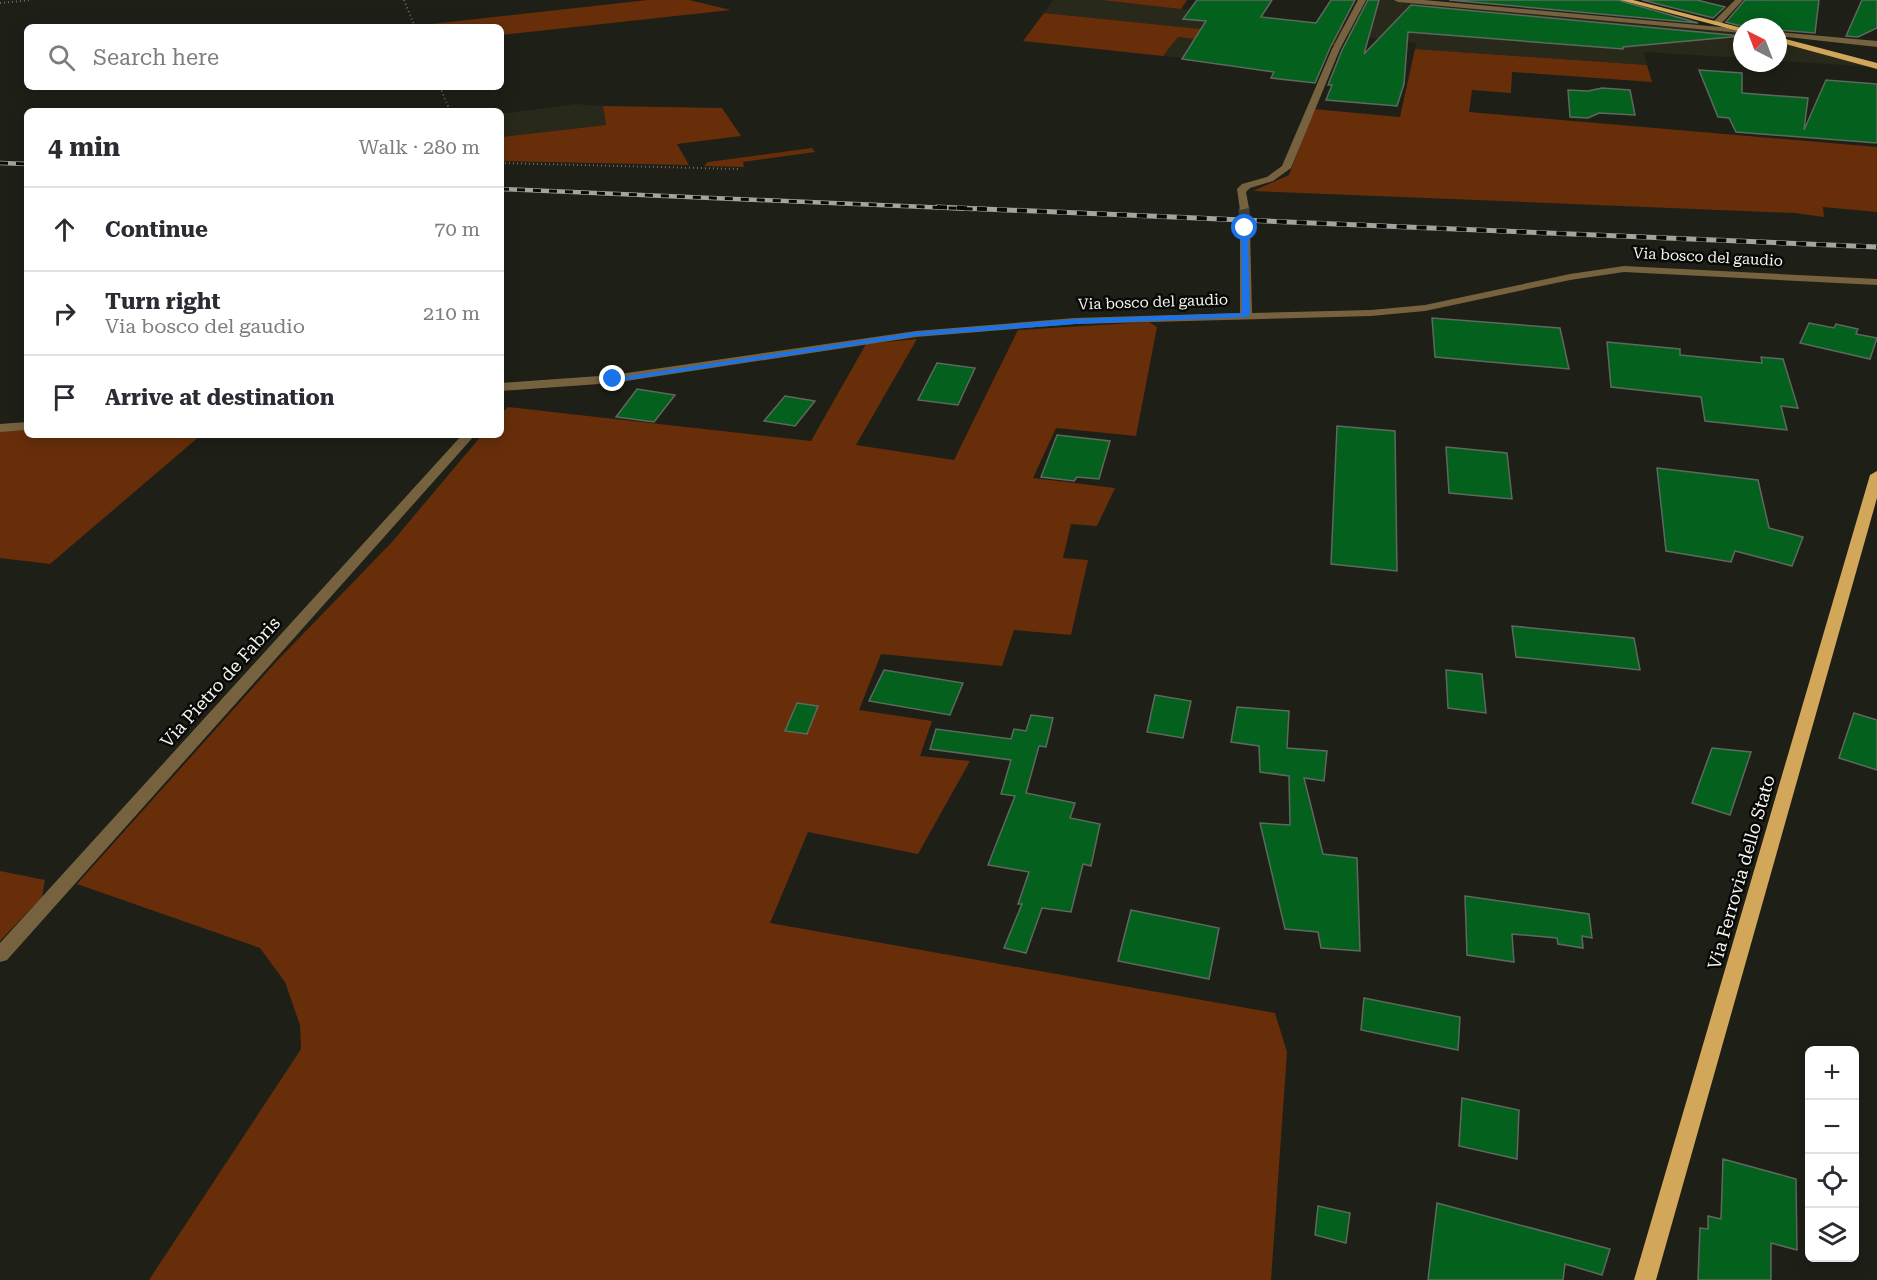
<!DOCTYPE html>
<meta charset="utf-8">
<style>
:root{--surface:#fff;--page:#f2f2f3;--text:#2b2b33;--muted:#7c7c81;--line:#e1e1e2}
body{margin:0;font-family:"Roboto Serif",serif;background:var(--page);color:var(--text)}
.controls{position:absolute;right:18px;bottom:18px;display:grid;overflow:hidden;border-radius:9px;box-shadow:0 3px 15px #0003}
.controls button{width:54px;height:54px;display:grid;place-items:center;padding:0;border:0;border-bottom:2px solid var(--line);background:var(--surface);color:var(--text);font:30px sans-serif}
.compass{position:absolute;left:1733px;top:18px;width:54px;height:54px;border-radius:50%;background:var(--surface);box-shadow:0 3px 15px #0003;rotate:318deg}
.stop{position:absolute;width:18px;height:18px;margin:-14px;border:4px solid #1a73e8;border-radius:50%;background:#fff}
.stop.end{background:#1a73e8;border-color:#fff;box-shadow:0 2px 6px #0008}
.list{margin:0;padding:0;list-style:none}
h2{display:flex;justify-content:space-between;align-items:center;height:78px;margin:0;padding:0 24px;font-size:26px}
h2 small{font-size:20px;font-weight:400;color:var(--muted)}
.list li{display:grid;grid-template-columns:39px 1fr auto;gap:18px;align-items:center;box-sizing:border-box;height:84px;padding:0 24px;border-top:2px solid var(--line)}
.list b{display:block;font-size:22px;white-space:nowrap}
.list p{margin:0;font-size:20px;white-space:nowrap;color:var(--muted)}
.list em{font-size:20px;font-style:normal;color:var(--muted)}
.icon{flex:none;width:33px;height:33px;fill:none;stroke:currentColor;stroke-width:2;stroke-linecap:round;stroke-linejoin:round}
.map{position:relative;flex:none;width:1877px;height:1280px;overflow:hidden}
.search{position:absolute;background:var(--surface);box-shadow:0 3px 15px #0003;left:24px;top:24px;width:480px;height:66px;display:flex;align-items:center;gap:15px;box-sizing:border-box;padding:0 21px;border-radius:9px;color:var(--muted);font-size:22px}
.panel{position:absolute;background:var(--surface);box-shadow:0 3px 15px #0003;left:24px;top:108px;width:480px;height:330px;border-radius:9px}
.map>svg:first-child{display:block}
.built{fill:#28291a}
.green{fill:#682e0a}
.building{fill:#04601d;stroke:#5f685f;stroke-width:1.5}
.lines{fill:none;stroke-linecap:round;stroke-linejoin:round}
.minor-tunnel{stroke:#3e3f37;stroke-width:11;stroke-dasharray:11 6;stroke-linecap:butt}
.path{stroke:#6b6c65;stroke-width:2;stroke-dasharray:1 3;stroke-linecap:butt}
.minor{fill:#77623f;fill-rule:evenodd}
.major{fill:#d3a759;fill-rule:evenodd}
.rail-far1-casing{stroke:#a4a59e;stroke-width:4.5}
.rail-casing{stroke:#a4a59e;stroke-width:5}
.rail-far1{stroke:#080906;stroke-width:3;stroke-dasharray:8;stroke-linecap:butt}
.rail{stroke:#080906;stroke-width:4;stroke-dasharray:10;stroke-linecap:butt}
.route{fill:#1a73e8}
.labels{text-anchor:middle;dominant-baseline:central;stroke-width:5;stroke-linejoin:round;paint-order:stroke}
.far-street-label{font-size:15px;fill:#f5f5ef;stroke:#080906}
.street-label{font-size:18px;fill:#f5f5ef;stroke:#080906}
</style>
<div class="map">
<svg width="1877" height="1280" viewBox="0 0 1877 1280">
<rect width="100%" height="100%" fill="#1e1f17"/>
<path class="built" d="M 1053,0 L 1101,0 L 1346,26 L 1337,43 L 1044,13 Z
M 1364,0 L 1389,0 L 1742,32 L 1742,58 L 1644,52 L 1647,65 L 1415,49 L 1416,43 L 1347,35 Z
M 1178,37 L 1300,50 L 1277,69 L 1163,56 Z
M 1778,40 L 1877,67 L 1778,61 Z
M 576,104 L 603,106 L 606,125 L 501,137 L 501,114 Z"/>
<path class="green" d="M 648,0 L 689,0 L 731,10 L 501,35 L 501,27 L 423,27 L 422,25 Z
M 1101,0 L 1187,0 L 1181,9 Z
M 1044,13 L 1337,43 L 1330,46 L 1288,49 L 1178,37 L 1163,56 L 1023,41 Z
M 1415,49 L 1647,65 L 1652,82 L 1512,72 L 1511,93 L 1472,90 L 1469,112 L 1877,147 L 1877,212 L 1823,207 L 1824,217 L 1795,213 L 1253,191 L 1289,175 L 1314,109 L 1400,117 Z
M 603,106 L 722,108 L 741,136 L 677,144 L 689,165 L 501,161 L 501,137 L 606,125 Z
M 812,148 L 815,152 L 743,162 L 744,167 L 704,166 L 708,162 Z
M 1149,322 L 1157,327 L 1136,436 L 1056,428 L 1033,478 L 1115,488 L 1097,526 L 1071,524 L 1063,558 L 1088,560 L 1071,635 L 1014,630 L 1002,666 L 881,654 L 859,710 L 932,721 L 920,756 L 970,761 L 918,854 L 808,832 L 770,923 L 1275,1013 L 1287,1052 L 1271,1280 L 149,1280 L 301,1049 L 300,1025 L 285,982 L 260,948 L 77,884 L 276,662 L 392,542 L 482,435 L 501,435 L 501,414 L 508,407 L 811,441 L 866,344 L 917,339 L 856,445 L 954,460 L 1018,330 Z
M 27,430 L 27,435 L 201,435 L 50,564 L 0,558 L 0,431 Z
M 0,871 L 45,880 L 42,897 L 0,941 Z"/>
<path class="building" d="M 1197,0 L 1272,0 L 1261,17 L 1316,23 L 1331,0 L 1355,0 L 1330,48 L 1315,83 L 1271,78 L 1274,72 L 1182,59 L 1206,21 L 1183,19 Z
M 1368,0 L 1379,0 L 1364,54 L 1411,5 L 1742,36 L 1623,47 L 1623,49 L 1408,32 L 1404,84 L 1397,106 L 1326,100 L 1332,85 L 1328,85 L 1342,50 Z
M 1449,0 L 1618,0 L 1698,23 Z
M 1642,0 L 1697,0 L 1725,7 L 1713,18 Z
M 1745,0 L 1819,0 L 1815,33 L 1778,30 L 1778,27 L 1744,27 L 1726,22 Z
M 1862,0 L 1877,0 L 1877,28 L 1858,37 L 1846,36 Z
M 1699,70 L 1742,73 L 1742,93 L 1808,98 L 1804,130 L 1826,80 L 1877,84 L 1877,143 L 1736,132 L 1729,118 L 1718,117 Z
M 1602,88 L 1630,90 L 1635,115 L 1599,113 L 1588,118 L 1570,117 L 1568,90 L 1588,91 Z
M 1432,318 L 1560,328 L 1569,369 L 1435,357 Z
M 1809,323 L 1834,328 L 1836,324 L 1858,329 L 1856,334 L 1877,338 L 1870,359 L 1800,343 Z
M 1607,342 L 1680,349 L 1680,355 L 1762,363 L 1761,357 L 1783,359 L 1798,408 L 1781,406 L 1787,430 L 1705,421 L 1701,397 L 1611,387 Z
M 937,363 L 975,368 L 958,405 L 918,400 Z
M 637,389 L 675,395 L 654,422 L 616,417 Z
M 785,396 L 815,401 L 795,426 L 764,421 Z
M 1337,426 L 1395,431 L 1397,571 L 1331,564 Z
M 1057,435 L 1110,441 L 1099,479 L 1077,477 L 1074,481 L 1041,477 Z
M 1446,447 L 1507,453 L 1512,499 L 1449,493 Z
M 1657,468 L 1758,480 L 1769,528 L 1803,537 L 1792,566 L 1735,551 L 1731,562 L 1666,551 Z
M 1512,626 L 1634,638 L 1640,670 L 1516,657 Z
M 884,670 L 963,683 L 950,715 L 869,701 Z
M 1446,670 L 1482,674 L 1486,713 L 1448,708 Z
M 1155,695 L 1191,701 L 1183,738 L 1147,732 Z
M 797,703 L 818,706 L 807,734 L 785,731 Z
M 1237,707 L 1289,711 L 1287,748 L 1327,751 L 1324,781 L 1304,778 L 1323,854 L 1357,858 L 1360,951 L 1321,948 L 1318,932 L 1285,929 L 1260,823 L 1290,825 L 1289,776 L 1260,772 L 1259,746 L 1231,742 Z
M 1854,713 L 1877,720 L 1877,770 L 1839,758 Z
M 1031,715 L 1053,718 L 1046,747 L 1039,746 L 1026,793 L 1075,803 L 1070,818 L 1100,824 L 1091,866 L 1083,864 L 1071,912 L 1042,908 L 1026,953 L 1004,948 L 1022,904 L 1018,904 L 1029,872 L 988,865 L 1015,796 L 1001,794 L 1011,760 L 930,749 L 936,729 L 1011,739 L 1014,729 L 1026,731 Z
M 1712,748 L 1751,752 L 1730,815 L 1692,803 Z
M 1465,896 L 1589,914 L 1592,938 L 1582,936 L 1583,948 L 1558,944 L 1557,938 L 1512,934 L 1514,962 L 1467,955 Z
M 1131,910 L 1219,928 L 1209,979 L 1118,961 Z
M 1364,998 L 1460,1017 L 1458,1050 L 1361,1030 Z
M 1462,1098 L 1519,1110 L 1517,1159 L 1459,1146 Z
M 1723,1159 L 1796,1179 L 1797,1250 L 1771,1243 L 1771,1280 L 1698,1280 L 1700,1228 L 1708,1229 L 1708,1216 L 1721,1219 Z
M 1437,1203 L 1610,1249 L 1602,1275 L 1565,1264 L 1563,1280 L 1428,1280 Z
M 1318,1206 L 1350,1213 L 1346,1243 L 1315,1235 Z"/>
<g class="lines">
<path class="minor-tunnel" d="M 1244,208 L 1245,228"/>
<path class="path" d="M 404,0 L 415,27
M 0,3 L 32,0
M 440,87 L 450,111
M 501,163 L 739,169"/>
<path class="minor" d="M 1358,0 L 1366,0 L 1340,49 L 1291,168 L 1273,181 L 1250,188 L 1246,192 L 1249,208 L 1240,210 L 1237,189 L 1242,184 L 1267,177 L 1282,166 L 1332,49 Z
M 1394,0 L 1424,0 L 1742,29 L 1742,33 L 1398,2 Z
M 1735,0 L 1743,0 L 1720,25 L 1714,25 L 1714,21 Z
M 1778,32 L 1877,41 L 1877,47 L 1778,36 Z
M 1245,225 L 1250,228 L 1252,313 L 1371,310 L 1425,305 L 1570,274 L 1624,266 L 1877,279 L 1877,285 L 1624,272 L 1570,280 L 1425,311 L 1371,316 L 1075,324 L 916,337 L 613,383 L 501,391 L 501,383 L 613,375 L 916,331 L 1075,318 L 1240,313 L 1240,228 Z
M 27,422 L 27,430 L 0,432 L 0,424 Z
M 462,435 L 475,435 L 7,960 L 0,962 L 0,943 Z"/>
<path class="major" d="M 1620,0 L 1633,0 L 1742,28 L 1742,32 Z
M 1778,37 L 1877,63 L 1877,69 L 1778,42 Z
M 1877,471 L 1877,498 L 1656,1280 L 1634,1280 L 1870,475 Z"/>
<defs>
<path id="rail-far1" d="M 0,163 L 27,164
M 501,189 L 973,209"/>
<path id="rail" d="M 937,207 L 1877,247"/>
</defs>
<use href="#rail-far1" class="rail-far1-casing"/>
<use href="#rail" class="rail-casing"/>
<use href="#rail-far1" class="rail-far1"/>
<use href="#rail" class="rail"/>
</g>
<path class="route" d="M 1245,226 L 1248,228 L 1250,315 L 1246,317 L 1075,324 L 916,336 L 613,382 L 609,379 L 916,332 L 1075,319 L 1242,313 L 1241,228 Z"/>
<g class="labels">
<g class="far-street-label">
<text transform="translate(1708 257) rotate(3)">Via bosco del gaudio</text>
<text transform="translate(1153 302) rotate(-2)">Via bosco del gaudio</text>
</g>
<g class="street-label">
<text transform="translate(220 682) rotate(-48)">Via Pietro de Fabris</text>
<text transform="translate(1741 872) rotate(-74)">Via Ferrovia dello Stato</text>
</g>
</g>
</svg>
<div class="controls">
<button>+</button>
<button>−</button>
<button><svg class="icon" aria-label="locate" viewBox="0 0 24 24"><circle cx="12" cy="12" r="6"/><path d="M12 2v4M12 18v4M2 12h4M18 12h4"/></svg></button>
<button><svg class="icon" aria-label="layers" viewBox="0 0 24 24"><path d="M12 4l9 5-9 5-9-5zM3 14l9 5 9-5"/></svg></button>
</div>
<svg class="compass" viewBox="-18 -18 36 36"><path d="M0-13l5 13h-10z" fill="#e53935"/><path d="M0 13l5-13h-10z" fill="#7c7c81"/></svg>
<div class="stop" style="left:1245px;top:228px"></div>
<div class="stop end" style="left:613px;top:379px"></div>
<div class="search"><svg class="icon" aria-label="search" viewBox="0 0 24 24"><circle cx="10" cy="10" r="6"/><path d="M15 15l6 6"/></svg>Search here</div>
<section class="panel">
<h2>4 min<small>Walk · 280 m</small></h2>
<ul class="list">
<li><svg class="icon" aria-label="ahead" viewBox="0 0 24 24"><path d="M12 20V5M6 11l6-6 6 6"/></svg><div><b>Continue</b></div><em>70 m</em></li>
<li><svg class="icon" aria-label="right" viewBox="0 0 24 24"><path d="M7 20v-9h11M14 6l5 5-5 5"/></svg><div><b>Turn right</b><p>Via bosco del gaudio</p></div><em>210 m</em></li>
<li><svg class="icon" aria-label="arrive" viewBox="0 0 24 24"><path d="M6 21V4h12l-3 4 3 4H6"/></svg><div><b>Arrive at destination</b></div></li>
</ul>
</section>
</div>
